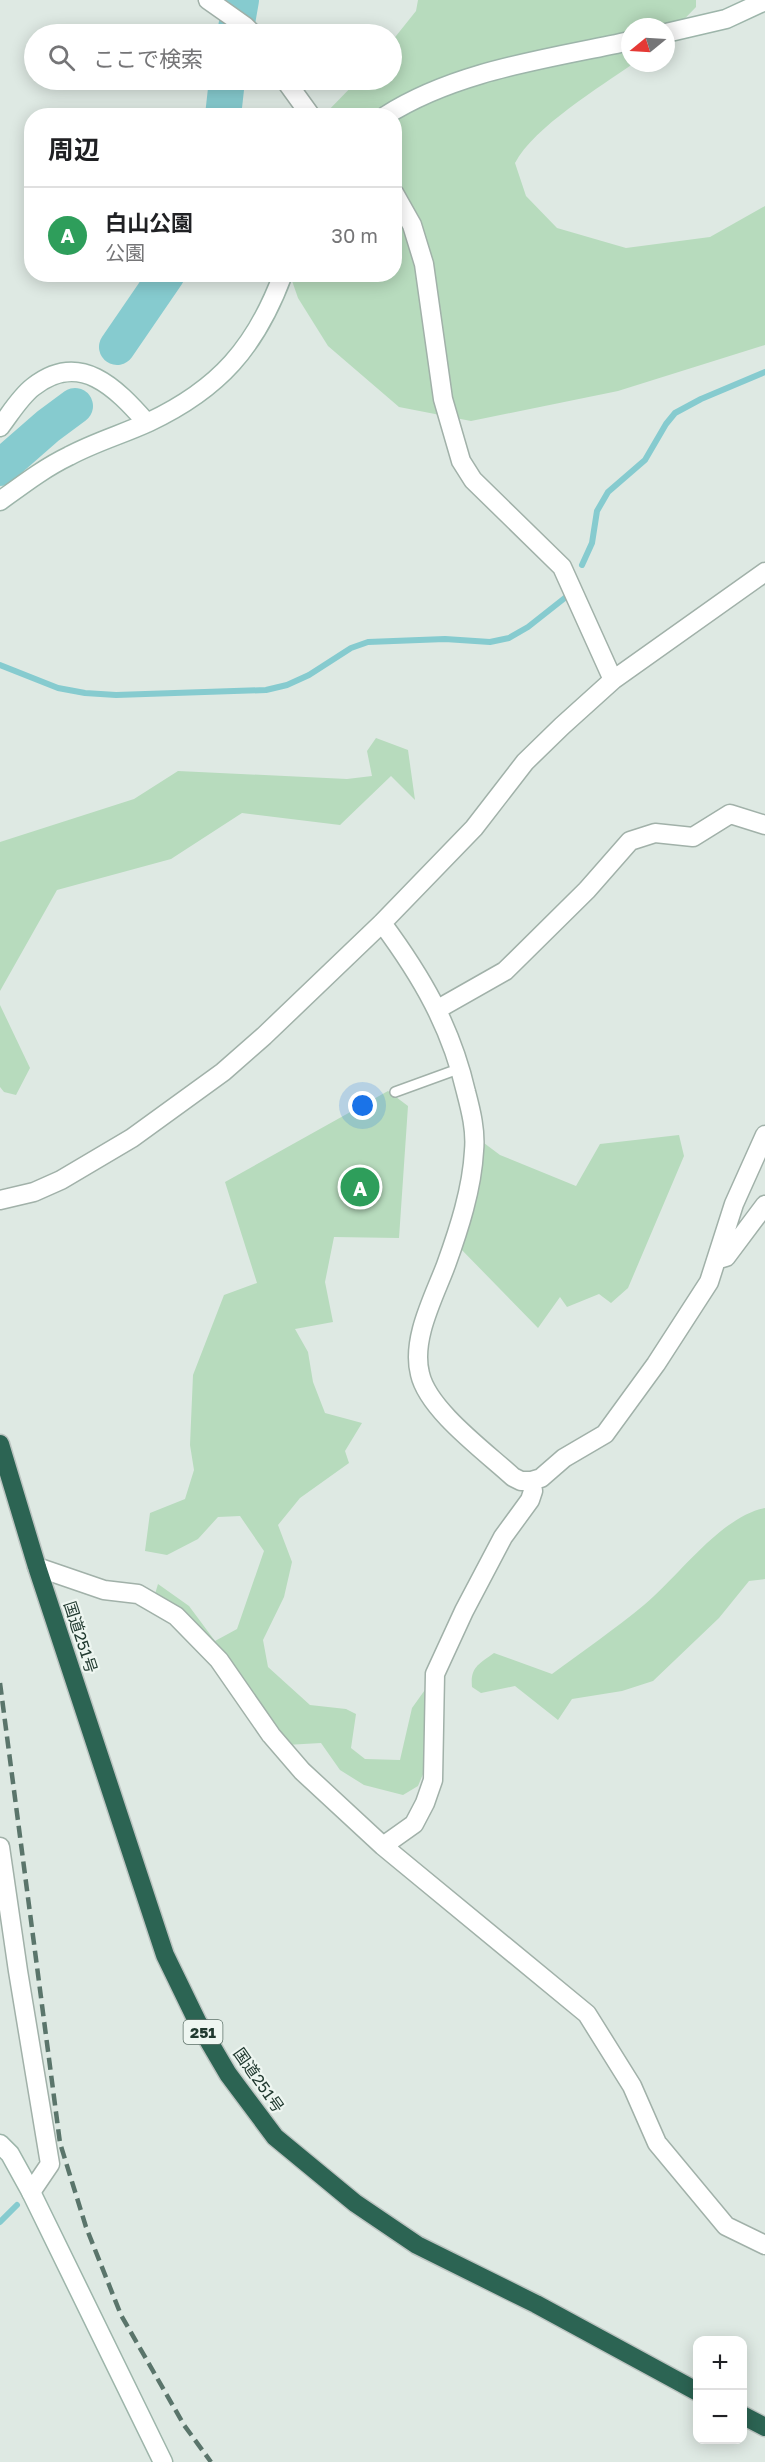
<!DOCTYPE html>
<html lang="ja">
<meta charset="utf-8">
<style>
:root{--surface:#fff;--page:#f6f6f6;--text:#202124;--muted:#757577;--line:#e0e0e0;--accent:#f06c56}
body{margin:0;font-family:"Golos Text","Noto Sans JP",sans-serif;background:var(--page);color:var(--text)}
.controls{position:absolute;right:18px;bottom:18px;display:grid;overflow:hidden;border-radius:12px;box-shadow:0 3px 15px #0003}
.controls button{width:54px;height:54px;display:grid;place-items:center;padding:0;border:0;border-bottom:2px solid var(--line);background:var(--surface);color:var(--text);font:30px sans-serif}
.compass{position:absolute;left:621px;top:18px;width:54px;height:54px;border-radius:50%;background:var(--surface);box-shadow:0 3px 15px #0003;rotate:252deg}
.you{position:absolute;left:363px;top:1106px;width:21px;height:21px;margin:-15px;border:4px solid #fff;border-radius:50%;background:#1a73e8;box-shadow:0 0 0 9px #1a73e833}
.badge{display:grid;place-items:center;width:39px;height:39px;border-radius:50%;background:var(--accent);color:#fff;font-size:20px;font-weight:700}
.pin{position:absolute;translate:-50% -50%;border:3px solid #fff;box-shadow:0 2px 6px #0006}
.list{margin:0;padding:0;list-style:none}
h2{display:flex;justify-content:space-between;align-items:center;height:78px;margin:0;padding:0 24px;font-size:26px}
h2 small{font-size:20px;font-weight:400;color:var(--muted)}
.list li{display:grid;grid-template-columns:39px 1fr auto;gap:18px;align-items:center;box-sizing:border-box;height:96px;padding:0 24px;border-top:2px solid var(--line)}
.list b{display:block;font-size:22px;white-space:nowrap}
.list p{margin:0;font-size:20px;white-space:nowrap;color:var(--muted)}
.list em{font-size:20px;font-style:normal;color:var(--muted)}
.icon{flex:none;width:33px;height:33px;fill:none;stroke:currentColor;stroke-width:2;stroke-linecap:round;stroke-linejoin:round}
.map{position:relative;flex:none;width:765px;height:2462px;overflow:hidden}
.search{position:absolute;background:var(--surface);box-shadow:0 3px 15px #0003;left:24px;top:24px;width:378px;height:66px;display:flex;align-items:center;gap:15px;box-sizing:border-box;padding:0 21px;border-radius:33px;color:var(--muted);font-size:22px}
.panel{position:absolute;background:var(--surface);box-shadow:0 3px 15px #0003;left:24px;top:108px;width:378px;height:174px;border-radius:24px}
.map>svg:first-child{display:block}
.green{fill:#b7dbbd}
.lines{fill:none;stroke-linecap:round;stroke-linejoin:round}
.stream{stroke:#86cbcf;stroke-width:6}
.river{stroke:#86cbcf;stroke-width:36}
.lane-casing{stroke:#a1b1a9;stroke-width:12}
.street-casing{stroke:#a1b1a9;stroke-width:21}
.secondary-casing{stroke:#9db5aa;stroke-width:21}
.highway-casing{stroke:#bcc4c1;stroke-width:21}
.lane{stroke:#fff;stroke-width:9}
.street{stroke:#fff;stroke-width:18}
.secondary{stroke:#fff;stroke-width:18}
.highway{stroke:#2c6453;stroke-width:18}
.rail{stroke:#5a756b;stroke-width:4.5;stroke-dasharray:12 6;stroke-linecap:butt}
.labels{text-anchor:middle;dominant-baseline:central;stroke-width:4.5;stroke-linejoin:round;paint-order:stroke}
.shield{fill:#eef6f1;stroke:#5e7269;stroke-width:1.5}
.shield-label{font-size:15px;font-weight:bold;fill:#20392f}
.street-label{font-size:16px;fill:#20392f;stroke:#eef6f1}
</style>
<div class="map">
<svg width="765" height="2462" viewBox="0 0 765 2462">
<rect width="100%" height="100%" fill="#dee9e3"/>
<path class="green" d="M 418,0 L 696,0 L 696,7 L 666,38 L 666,27 L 630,27 L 630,63 L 634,63 C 600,87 534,127 515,163 L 526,196 L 557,228 L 626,248 L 710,237 L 765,206 L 765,345 L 618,391 L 471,421 L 399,407 L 328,346 L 298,298 L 290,275 L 394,274 L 394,116 L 324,115 L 358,80 L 392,80 L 392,41 L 416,11 Z
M 376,738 L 408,750 L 415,800 L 391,776 L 340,825 L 242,813 L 171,859 L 57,890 L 0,991 L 0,842 L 134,799 L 178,771 L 347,779 L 372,776 L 367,751 Z
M 0,1005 L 30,1068 L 16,1095 L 4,1092 L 0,1087 Z
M 388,1091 L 408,1106 L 399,1238 L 334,1237 L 325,1282 L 333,1322 L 295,1329 L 308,1352 L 313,1382 L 325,1413 L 362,1423 L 345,1451 L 349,1463 L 300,1498 L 278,1525 L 292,1562 L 284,1597 L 263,1640 L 268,1667 L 310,1705 L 346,1709 L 356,1714 L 351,1748 L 365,1759 L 400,1760 L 412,1708 L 427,1687 L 426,1767 L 418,1786 L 403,1795 L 364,1785 L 340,1770 L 321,1743 L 286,1745 L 155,1594 L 158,1584 L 189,1606 L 215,1641 L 237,1629 L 264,1551 L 240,1516 L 218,1517 L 198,1539 L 167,1555 L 145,1551 L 150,1513 L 185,1499 L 194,1470 L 190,1445 L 193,1375 L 224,1295 L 257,1283 L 225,1182 Z
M 679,1135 L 684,1156 L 628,1288 L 611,1303 L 599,1294 L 567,1307 L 560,1297 L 538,1328 L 458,1246 L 480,1140 L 500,1155 L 576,1186 L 600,1144 Z
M 765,1508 L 765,1579 L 749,1581 L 719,1618 L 653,1681 L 622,1691 L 572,1699 L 558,1720 L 515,1686 L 481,1693 L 472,1687 C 470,1667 479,1664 494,1653 L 552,1674 C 583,1651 615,1629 644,1605 C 678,1577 721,1516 765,1508 Z"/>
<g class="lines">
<path class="stream" d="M 582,565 L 592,543 L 597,511 L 608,492 L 645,460 L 666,424 L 675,413 L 701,399 L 765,372
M 0,665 L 58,688 L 85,693 L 116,695 L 266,690 L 287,685 L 309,675 L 351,648 L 368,642 L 445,639 L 490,642 L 509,638 L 528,627 L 566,597
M 0,2222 L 17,2205"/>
<path class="river" d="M 235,34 L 241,0
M 223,116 L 227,80
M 117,347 L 167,274
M 0,468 L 48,426 L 75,406"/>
<defs>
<path id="lane" d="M 395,1092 L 461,1068"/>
<path id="street" d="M 208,0 L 245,26 L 253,34
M 285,80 L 311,116
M 394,193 L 412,225 L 424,264 L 443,399 L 461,461 L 473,480 L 562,567 L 613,680
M 382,923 C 422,977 451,1027 466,1092 C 471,1111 476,1131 474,1151 C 472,1189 459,1229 446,1265 C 434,1297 411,1339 420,1374 C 428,1410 486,1452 513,1477 L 521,1481 L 531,1481 L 541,1478 L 564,1458 L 605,1434 L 656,1364 L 709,1282 L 734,1204 L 765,1135
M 438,1009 L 505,971 L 587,890 L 630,841 L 655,833 L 693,837 L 730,814 L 765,825
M 0,1200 L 34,1192 L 61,1180 L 132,1138 L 223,1072 L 264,1036 L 382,923 L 474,828 L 525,762 L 562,726 L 613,680 L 765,572
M 716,1260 L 726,1257 L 765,1205
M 37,1567 L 104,1590 L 138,1594 L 176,1616 L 219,1660 L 271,1735 L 302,1771 L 383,1846 L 587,2014 L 632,2086 L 657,2143 L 726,2226 L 765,2245
M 383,1846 L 414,1824 L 425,1803 L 433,1780 L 435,1674 L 464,1611 L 503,1537 L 530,1500 L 533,1491 L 531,1481
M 0,1847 L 18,1971 L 50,2164 L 31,2192"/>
<path id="secondary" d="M 666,33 L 726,19 L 765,1
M 385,116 C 457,70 548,59 630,41
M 0,427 C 10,414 20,397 33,387 C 80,350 116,388 147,423
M 0,501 C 22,485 44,468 69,456 C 95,442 123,434 149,422 C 219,389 256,347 283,274
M 0,2144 L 10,2154 L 31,2192 L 163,2462"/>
<path id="highway" d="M 0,1444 L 37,1567 L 165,1955 L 197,2021 L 228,2074 L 275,2137 L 355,2203 L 417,2245 L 536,2304 L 698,2392
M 742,2415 L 765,2427"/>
</defs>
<use href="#lane" class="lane-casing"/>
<use href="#street" class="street-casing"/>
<use href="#secondary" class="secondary-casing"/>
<use href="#highway" class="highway-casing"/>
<use href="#lane" class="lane"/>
<use href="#street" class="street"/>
<use href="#secondary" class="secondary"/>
<use href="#highway" class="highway"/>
<path class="rail" d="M 0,1683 L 60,2143 L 86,2227 L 121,2315 L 184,2425 L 211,2462"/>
</g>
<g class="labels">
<rect class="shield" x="183.5" y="2020" width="39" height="24" rx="4.5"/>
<g class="shield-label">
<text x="203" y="2032">251</text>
</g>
<g class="street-label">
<text transform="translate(81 1637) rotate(72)">国道251号</text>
<text transform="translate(259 2080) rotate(55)">国道251号</text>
</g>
</g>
</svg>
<div class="controls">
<button>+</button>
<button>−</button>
</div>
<svg class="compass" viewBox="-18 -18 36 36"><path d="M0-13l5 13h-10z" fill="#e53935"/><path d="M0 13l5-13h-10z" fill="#757577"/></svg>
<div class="you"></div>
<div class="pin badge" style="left:360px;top:1187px;background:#2e9e5b">A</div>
<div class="search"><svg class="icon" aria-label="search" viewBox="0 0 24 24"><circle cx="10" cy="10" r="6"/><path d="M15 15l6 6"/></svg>ここで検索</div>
<section class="panel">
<h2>周辺<small></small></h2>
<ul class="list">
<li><span class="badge" style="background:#2e9e5b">A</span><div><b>白山公園</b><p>公園</p></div><em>30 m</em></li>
</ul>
</section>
</div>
